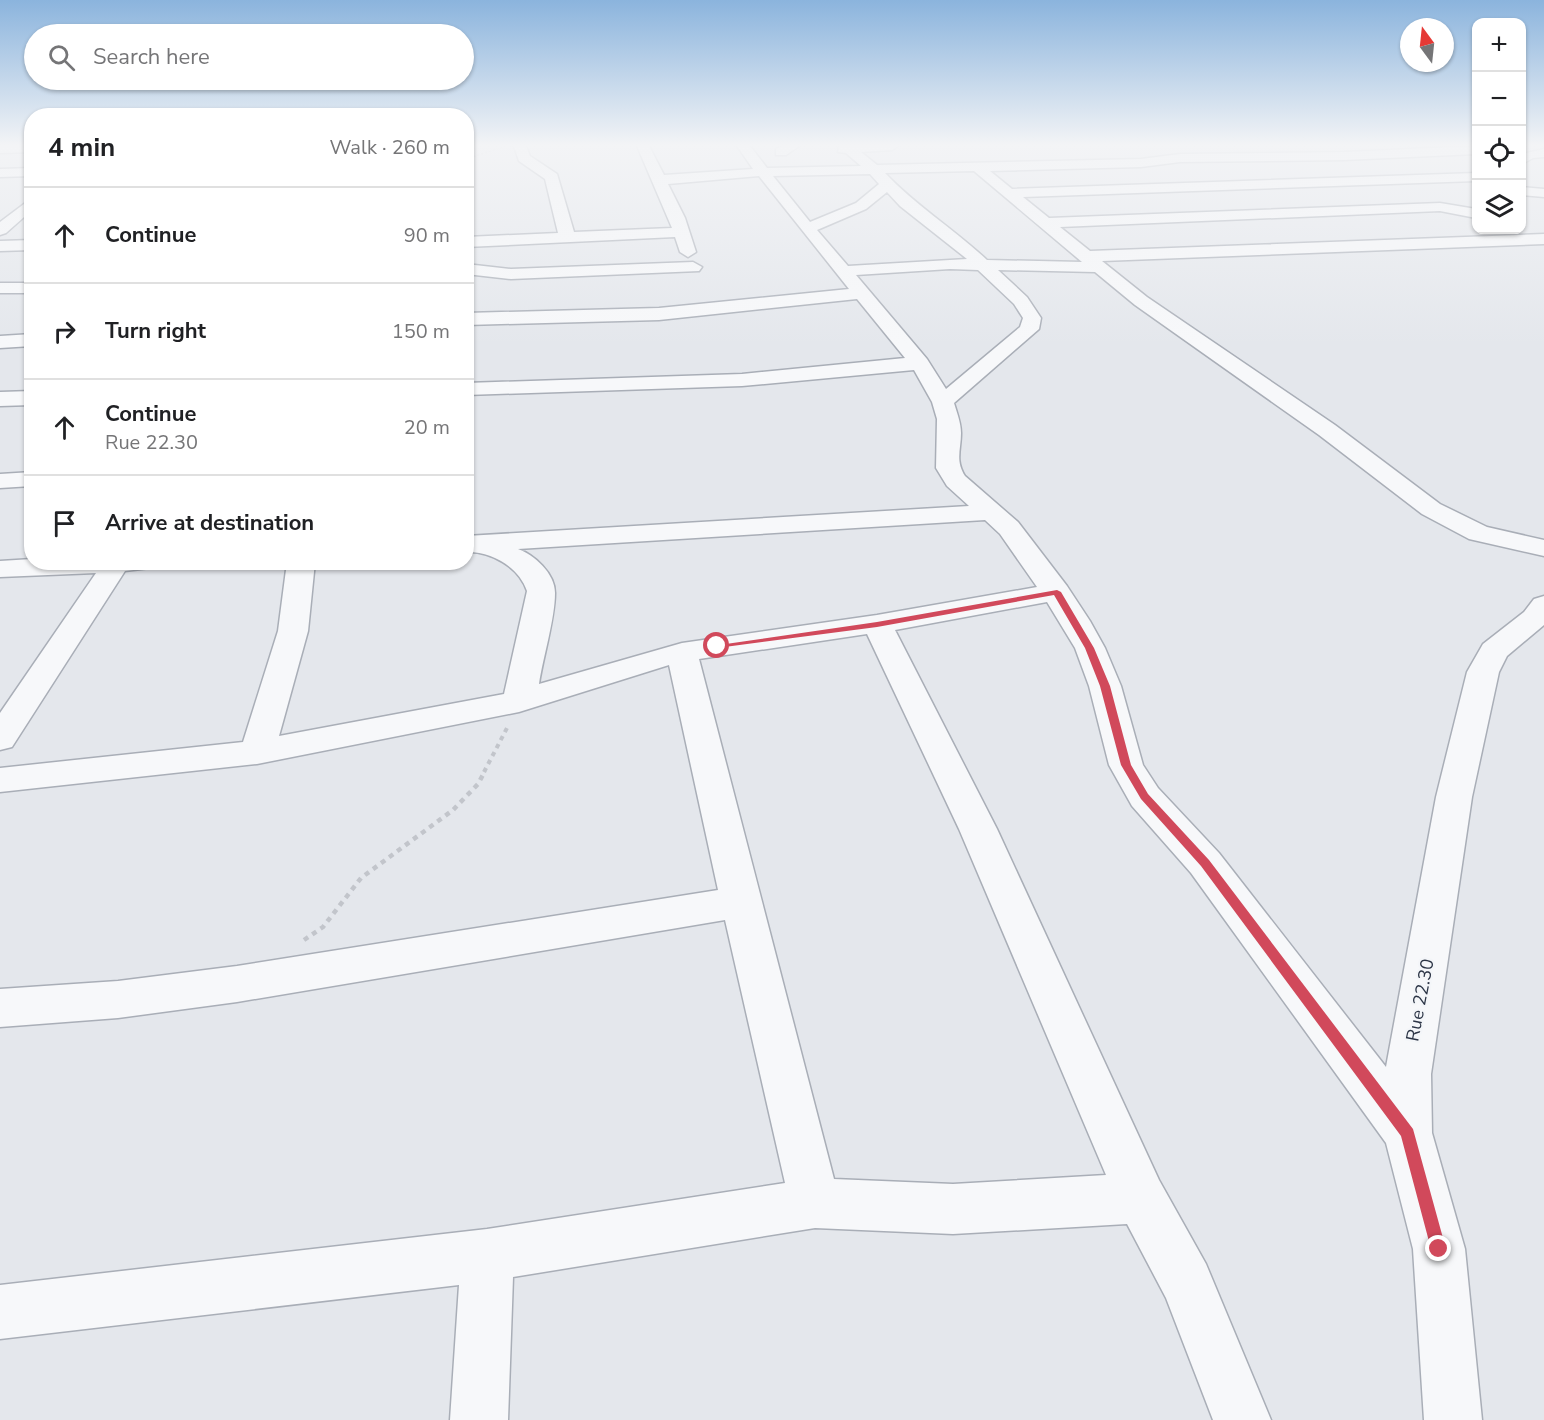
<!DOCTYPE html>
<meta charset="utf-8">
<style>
:root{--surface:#fff;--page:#f6f6f6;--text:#202124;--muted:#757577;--line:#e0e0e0}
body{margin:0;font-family:"Nunito Sans",sans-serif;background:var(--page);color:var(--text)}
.controls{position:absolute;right:18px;top:18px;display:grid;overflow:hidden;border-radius:12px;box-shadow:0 2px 4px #0004}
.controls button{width:54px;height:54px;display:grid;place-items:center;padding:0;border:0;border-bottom:2px solid var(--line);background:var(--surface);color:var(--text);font:30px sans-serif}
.compass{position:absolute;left:1400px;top:18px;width:54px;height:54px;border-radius:50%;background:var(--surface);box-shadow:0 2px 4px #0004;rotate:345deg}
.stop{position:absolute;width:18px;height:18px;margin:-14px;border:4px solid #d1495b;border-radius:50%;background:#fff}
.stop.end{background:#d1495b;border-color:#fff;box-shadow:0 2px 6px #0008}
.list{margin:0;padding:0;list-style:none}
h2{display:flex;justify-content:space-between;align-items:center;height:78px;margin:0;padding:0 24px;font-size:26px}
h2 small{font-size:20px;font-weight:400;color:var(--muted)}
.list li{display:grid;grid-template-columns:39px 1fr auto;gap:18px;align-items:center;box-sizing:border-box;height:96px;padding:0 24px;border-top:2px solid var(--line)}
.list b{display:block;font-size:22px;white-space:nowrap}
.list p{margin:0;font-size:20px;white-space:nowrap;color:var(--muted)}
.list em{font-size:20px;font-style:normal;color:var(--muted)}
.icon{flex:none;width:33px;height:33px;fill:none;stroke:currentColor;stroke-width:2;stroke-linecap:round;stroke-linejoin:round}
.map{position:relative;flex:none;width:1544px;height:1420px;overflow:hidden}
.search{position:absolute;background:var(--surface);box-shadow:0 2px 4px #0004;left:24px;top:24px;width:450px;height:66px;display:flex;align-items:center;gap:15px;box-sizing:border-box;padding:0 21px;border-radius:33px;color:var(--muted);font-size:22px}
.panel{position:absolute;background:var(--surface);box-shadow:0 2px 4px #0004;left:24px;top:108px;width:450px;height:462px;border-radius:24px}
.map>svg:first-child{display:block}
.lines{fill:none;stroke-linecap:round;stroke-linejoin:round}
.minor-casing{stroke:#a9aeb7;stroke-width:3}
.path-far2{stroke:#c2c5cb;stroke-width:1.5;stroke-dasharray:2 2;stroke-linecap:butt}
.path-far1{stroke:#c2c5cb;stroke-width:4;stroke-dasharray:4.5 4.5;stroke-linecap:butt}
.path{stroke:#c2c5cb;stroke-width:4.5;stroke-dasharray:5 5;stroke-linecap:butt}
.minor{fill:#f7f8fa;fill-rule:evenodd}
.route{fill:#d1495b}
.labels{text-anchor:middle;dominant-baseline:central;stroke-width:4.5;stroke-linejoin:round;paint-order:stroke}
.near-street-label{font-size:18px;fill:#2b3445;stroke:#f4f6f9}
</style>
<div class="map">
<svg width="1544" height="1420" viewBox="0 0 1544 1420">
<rect width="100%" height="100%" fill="#e4e7ec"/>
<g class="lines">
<defs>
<path id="minor" d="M 0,146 L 32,146 L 32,152 L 0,153 Z
M 514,146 L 526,146 L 530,156 L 557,174 L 574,232 L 672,228 L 637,146 L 649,146 L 664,175 L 753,169 L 737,146 L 750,146 L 767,168 L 861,166 L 846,153 L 838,152 L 839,146 L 898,146 L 892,150 L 861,152 L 877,165 L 1141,159 L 1180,154 L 1344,152 L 1476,146 L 1476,154 L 1344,160 L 1180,162 L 1141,167 L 990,171 L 1012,189 L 1476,173 L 1476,181 L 1023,197 L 1049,218 L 1440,203 L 1476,209 L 1476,218 L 1440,211 L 1060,227 L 1090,251 L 1544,234 L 1544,244 L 1102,261 L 1147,297 L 1335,425 L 1440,504 L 1487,527 L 1544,540 L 1544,556 L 1469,539 L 1422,514 L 1319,435 L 1135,305 L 1095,272 L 998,270 L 1027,297 L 1041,318 L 1039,329 L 954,403 C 957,413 961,423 961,433 C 961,450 955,460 965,476 L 1018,522 L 1067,586 L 1090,621 L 1105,648 L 1121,686 L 1143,765 L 1158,788 L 1219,853 L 1386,1067 L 1436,797 L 1467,672 L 1483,644 L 1524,612 L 1534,599 L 1544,596 L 1544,625 L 1507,656 L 1499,672 L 1472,797 L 1431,1074 L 1432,1133 L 1465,1249 L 1482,1420 L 1424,1420 L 1413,1249 L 1386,1143 L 1191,873 L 1132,806 L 1109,765 L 1089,686 L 1075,648 L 1047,602 L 895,630 L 997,829 L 1159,1180 L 1206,1264 L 1271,1420 L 1213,1420 L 1166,1298 L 1127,1224 L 953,1234 L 815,1228 L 513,1277 L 508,1420 L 450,1420 L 459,1285 L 0,1339 L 0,1285 L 487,1229 L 785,1183 L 725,920 L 237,1002 L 118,1018 L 0,1027 L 0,989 L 118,981 L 237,966 L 718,890 L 669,665 L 519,712 L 257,764 L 0,792 L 0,768 L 243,742 L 278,631 L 287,562 L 315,562 L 308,631 L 279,736 L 504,694 L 527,591 C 519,567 491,551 466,552 L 466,536 L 969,506 L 947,486 L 936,468 L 937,419 L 932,402 L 914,370 L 742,386 L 466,395 L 466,383 L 742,374 L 905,358 L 857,299 L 659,320 L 466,325 L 466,313 L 659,308 L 849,289 L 759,176 L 668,184 L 685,218 L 696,252 L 688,257 L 680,252 L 675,237 L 466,247 L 466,237 L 558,233 L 545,179 L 519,161 ZM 974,171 L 1082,262 L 987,260 C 954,229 916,206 885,173 ZM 870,174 L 879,184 L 856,203 L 810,222 L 773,176 ZM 887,192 L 900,206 L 967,259 L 848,266 L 817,230 L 866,209 ZM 950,269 L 978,270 L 1014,304 L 1023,318 L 1020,327 L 946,389 L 927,359 L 856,275 ZM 985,520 L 1000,534 L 1037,587 L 877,615 L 682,643 L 539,684 C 543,657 555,619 555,593 C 555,573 534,555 518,549 ZM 867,634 L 959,829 L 1106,1175 L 953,1184 L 834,1179 L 699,659 Z
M 782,146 L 799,146 L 786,155 L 776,155 L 776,149 Z
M 1544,149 L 1544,157 L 1533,158 L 1522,164 L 1522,154 Z
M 32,168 L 32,176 L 0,177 L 0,169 Z
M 1522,187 L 1544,189 L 1544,197 L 1522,195 Z
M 32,198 L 32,210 L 6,233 L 0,235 L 0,222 Z
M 32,240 L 32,250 L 0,251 L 0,241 Z
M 693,262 L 702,267 L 699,271 L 511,279 L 466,274 L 466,264 L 511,269 Z
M 0,283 L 32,283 L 32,293 L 0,293 Z
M 32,334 L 32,346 L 0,348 L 0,336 Z
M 32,391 L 32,405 L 0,406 L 0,392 Z
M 32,472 L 32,486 L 0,488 L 0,474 Z
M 32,559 L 32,562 L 153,562 L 150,568 L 125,571 L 12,747 L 0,750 L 0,713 L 96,573 L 0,577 L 0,561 Z"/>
</defs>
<use href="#minor" class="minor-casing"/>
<path class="path-far2" d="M 466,159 L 503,147"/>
<path class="path-far1" d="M 484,772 L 507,728"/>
<path class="path" d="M 304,940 L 323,927 L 361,878 L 453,810 L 478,784 L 485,771"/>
<use href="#minor" class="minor"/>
</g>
<linearGradient id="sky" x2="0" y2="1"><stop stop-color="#8bb4dd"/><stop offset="0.42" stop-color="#f3f4f6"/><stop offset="1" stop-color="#f3f4f6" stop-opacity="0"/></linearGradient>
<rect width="1544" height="345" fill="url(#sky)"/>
<path class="route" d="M 1057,590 L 1061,592 L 1094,648 L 1110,686 L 1131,765 L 1148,794 L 1209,860 L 1413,1129 L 1446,1249 L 1444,1254 L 1439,1256 L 1433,1254 L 1431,1249 L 1401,1136 L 1201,866 L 1141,799 L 1121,765 L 1100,686 L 1085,648 L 1054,595 L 877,627 L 717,648 L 712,646 L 877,622 Z"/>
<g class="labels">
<g class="near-street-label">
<text transform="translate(1420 1000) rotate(-79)">Rue 22.30</text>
</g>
</g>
</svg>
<div class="controls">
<button>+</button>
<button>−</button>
<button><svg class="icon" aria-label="locate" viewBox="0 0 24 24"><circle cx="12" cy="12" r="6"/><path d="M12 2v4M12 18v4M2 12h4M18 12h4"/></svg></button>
<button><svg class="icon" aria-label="layers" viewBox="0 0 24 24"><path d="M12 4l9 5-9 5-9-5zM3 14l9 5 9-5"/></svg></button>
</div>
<svg class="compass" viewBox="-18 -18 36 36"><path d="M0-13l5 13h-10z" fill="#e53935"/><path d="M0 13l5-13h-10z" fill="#757577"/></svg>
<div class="stop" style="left:717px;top:646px"></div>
<div class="stop end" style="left:1439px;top:1249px"></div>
<div class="search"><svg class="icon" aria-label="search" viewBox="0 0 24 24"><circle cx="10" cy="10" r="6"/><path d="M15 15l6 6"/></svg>Search here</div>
<section class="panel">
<h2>4 min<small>Walk · 260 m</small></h2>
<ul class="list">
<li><svg class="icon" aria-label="ahead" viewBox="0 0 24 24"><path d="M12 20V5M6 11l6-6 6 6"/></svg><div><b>Continue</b></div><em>90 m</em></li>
<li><svg class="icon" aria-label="right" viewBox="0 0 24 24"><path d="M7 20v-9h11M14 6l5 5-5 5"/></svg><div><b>Turn right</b></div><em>150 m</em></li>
<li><svg class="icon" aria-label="ahead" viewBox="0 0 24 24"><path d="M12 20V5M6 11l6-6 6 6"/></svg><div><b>Continue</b><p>Rue 22.30</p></div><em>20 m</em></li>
<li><svg class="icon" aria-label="arrive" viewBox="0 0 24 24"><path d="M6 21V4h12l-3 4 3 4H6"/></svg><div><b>Arrive at destination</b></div></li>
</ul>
</section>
</div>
